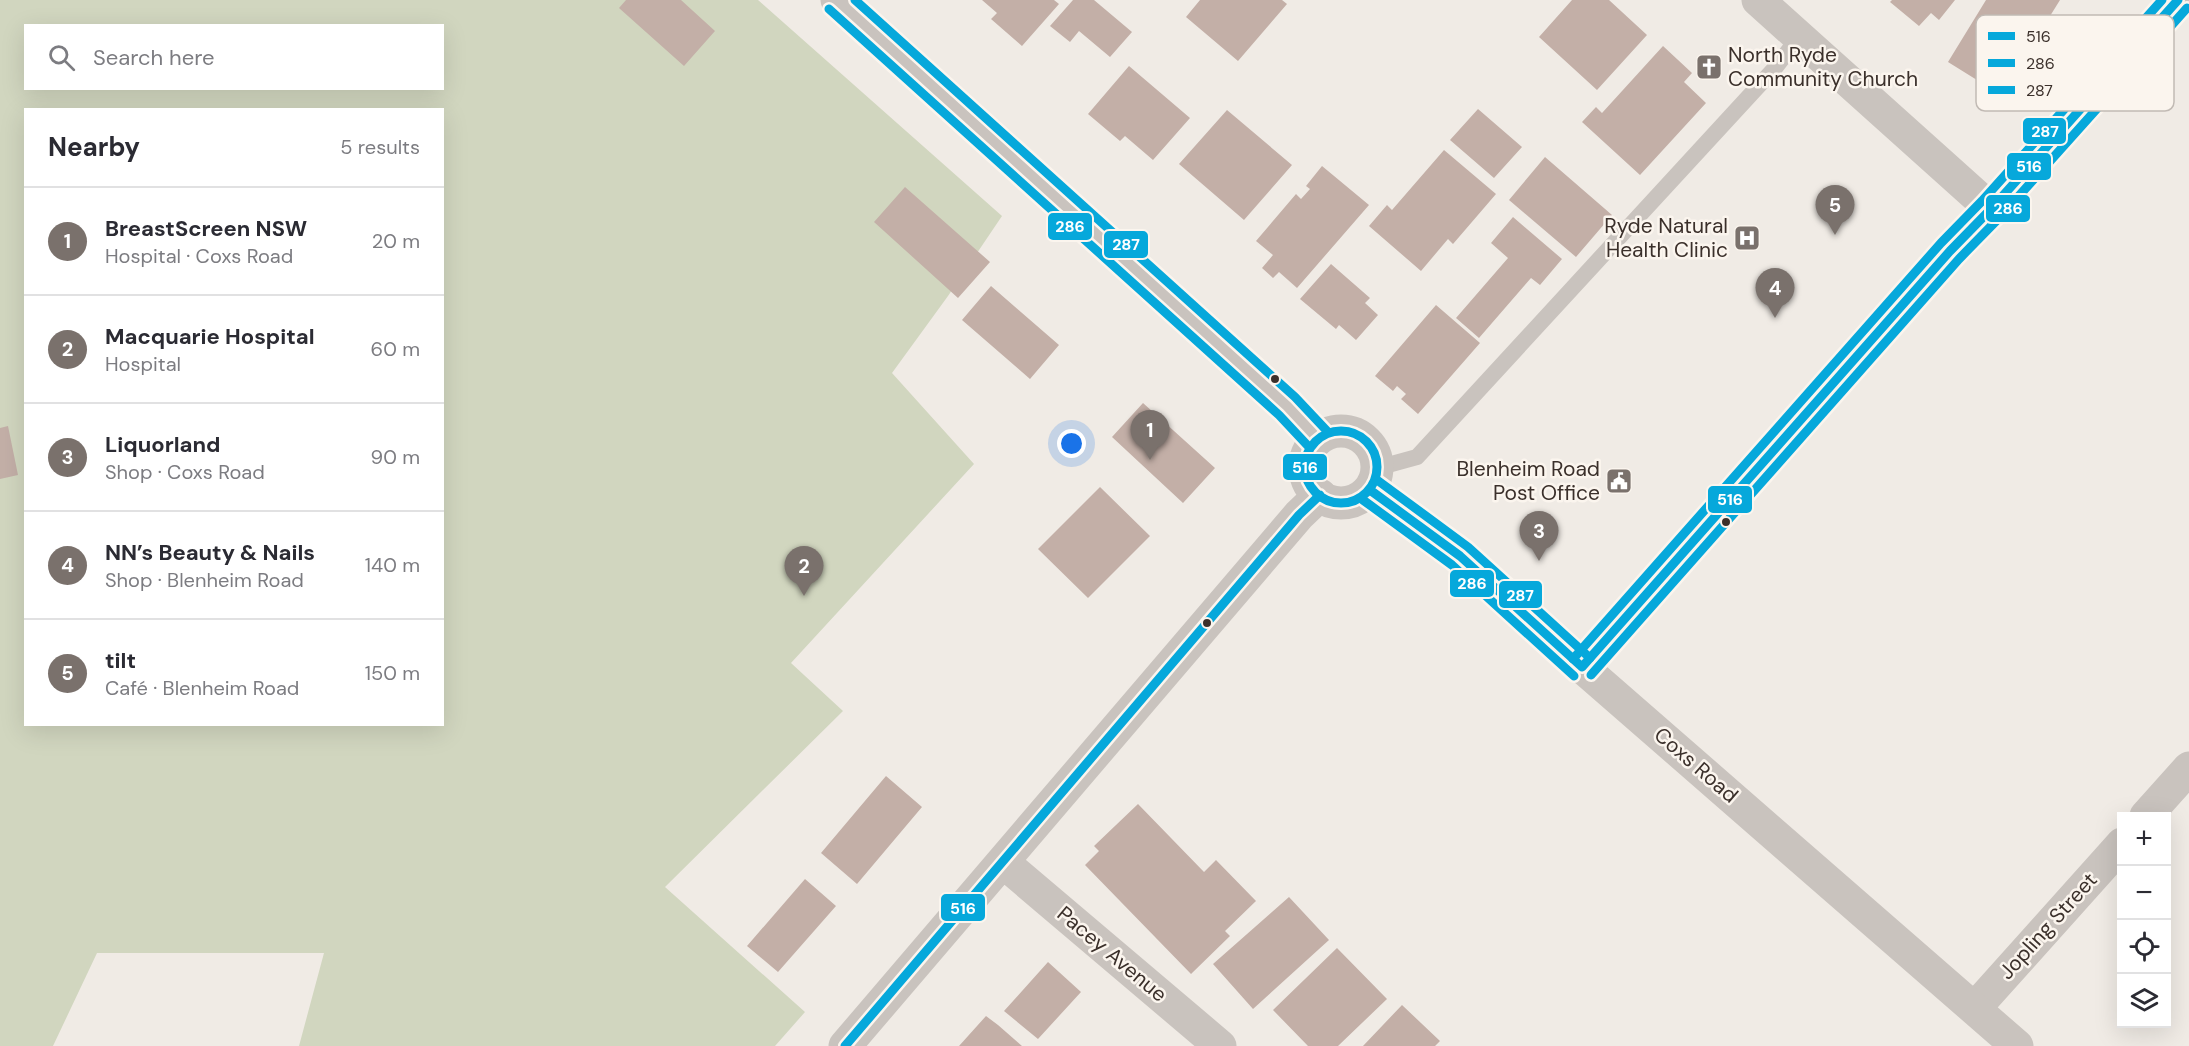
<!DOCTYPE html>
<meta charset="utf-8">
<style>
:root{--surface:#fff;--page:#f7f7f7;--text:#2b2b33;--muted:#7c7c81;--line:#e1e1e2;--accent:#7a716c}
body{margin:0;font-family:"DM Sans",sans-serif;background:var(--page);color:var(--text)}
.controls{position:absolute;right:18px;bottom:18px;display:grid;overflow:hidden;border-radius:0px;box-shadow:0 6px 24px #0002}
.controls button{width:54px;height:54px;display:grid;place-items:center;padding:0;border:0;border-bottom:2px solid var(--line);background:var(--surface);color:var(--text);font:30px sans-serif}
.you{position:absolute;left:1072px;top:444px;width:21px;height:21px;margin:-15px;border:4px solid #fff;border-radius:50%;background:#1a73e8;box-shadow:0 0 0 9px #1a73e833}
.badge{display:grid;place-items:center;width:39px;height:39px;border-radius:50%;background:var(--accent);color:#fff;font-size:20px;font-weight:700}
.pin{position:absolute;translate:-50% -50px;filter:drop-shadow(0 2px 3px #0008)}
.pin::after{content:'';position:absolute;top:32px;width:21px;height:18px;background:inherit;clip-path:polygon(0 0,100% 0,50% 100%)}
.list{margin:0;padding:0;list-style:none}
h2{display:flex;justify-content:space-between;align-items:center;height:78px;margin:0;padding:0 24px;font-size:26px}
h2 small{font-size:20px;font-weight:400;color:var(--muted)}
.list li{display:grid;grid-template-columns:39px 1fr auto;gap:18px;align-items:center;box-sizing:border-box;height:108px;padding:0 24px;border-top:2px solid var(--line)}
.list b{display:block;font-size:22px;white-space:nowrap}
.list p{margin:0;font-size:20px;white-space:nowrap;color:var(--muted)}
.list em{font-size:20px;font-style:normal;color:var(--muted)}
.icon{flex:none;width:33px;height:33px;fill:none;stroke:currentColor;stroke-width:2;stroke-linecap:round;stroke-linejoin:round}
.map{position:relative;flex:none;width:2189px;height:1046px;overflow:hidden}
.search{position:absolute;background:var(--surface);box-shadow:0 6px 24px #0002;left:24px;top:24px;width:420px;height:66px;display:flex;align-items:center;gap:15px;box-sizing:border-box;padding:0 21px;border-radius:0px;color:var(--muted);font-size:22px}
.panel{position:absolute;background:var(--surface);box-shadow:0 6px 24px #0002;left:24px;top:108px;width:420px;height:618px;border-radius:0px}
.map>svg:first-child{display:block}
.green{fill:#d1d6bf;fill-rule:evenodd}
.building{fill:#c3afa7}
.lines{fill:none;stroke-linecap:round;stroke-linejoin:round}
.service{stroke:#c9c3be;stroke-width:16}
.minor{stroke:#c9c3be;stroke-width:33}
.tertiary{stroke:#c9c3be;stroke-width:33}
.bus-1-casing{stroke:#fbf5ee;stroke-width:14}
.bus-2-casing{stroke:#fbf5ee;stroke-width:14}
.bus-3-casing{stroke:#fbf5ee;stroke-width:14}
.bus-1{stroke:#06a8db;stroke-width:9}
.bus-2{stroke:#06a8db;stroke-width:9}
.bus-3{stroke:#06a8db;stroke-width:9}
.bus-dot{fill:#3b302b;stroke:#fbf5ee;stroke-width:2}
.labels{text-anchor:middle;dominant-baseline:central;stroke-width:5;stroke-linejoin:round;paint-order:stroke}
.poi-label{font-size:21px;fill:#3b302b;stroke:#fbf5ee;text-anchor:end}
.street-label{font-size:21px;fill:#3b302b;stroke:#fbf5ee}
.key{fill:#fbf5ee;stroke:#c1bab4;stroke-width:1.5}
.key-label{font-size:16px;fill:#3b302b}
.line-badge{stroke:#fbf5ee;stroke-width:2}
.badge-label{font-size:16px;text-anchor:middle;font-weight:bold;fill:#fff}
</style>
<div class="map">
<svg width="2189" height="1046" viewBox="0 0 2189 1046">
<rect width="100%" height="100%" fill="#f0ebe5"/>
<path class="green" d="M 0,0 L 758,0 L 1002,216 L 948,296 L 892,373 L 974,464 L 791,663 L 843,711 L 665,887 L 805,1012 L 775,1046 L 299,1046 L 324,953 L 97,953 L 53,1046 L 0,1046 ZM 26,26 L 442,26 L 442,88 L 26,88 ZM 26,110 L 442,110 L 442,724 L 26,724 Z"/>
<path class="building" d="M 626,0 L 681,0 L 715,31 L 684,66 L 619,8 Z
M 982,0 L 1054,0 L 1059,4 L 1022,46 L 991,19 L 997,13 Z
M 1073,0 L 1094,0 L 1132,32 L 1110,57 L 1079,31 L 1070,42 L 1050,26 Z
M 1200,0 L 1282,0 L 1287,4 L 1238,61 L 1186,17 Z
M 1572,0 L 1609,0 L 1647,35 L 1597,90 L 1539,37 Z
M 1892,0 L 1955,0 L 1939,20 L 1931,13 L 1919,26 L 1890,2 Z
M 1986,0 L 2060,0 L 2001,95 L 1948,62 Z
M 1663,46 L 1692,73 L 1684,82 L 1706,103 L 1640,175 L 1582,122 L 1596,107 L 1602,113 Z
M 1129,66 L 1190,118 L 1153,160 L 1125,136 L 1120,141 L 1088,114 Z
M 1478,109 L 1522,147 L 1494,178 L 1450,140 Z
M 1227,110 L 1292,165 L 1244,220 L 1179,164 Z
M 1444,150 L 1496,194 L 1453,244 L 1448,239 L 1421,271 L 1369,226 L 1387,205 L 1392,210 Z
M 1545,157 L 1612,215 L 1576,257 L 1509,200 Z
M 1322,166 L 1369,205 L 1297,288 L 1279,272 L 1273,278 L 1262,268 L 1273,255 L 1256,241 L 1296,194 L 1301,199 L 1310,189 L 1306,186 Z
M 905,187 L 990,262 L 958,298 L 874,222 Z
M 1513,217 L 1562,259 L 1540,285 L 1531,278 L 1479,338 L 1456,318 L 1508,258 L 1491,243 Z
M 1331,264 L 1370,298 L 1365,303 L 1378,315 L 1356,340 L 1339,325 L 1336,329 L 1300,299 Z
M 991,286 L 1059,345 L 1030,379 L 962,320 Z
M 1436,305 L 1480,343 L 1418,414 L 1401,399 L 1406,394 L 1397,386 L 1393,391 L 1375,376 Z
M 1143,403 L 1215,468 L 1183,503 L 1112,437 Z
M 8,426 L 18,475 L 0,479 L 0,428 Z
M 1100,487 L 1150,536 L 1088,598 L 1038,549 Z
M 886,776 L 922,807 L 857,884 L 821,853 Z
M 1138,804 L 1204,872 L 1216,860 L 1256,901 L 1225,931 L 1230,936 L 1191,974 L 1085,865 L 1099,851 L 1094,846 Z
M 805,879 L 836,906 L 778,972 L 747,946 Z
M 1289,897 L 1329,940 L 1253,1009 L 1213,964 Z
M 1337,948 L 1387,999 L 1338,1046 L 1308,1046 L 1273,1010 Z
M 1048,962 L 1081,992 L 1038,1039 L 1004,1011 Z
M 1402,1005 L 1440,1041 L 1435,1046 L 1363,1046 Z
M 986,1016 L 998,1025 L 1022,1046 L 959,1046 Z"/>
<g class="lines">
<path class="service" d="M 1377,468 L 1417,457 L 1775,68 L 1799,37"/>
<path class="minor" d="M 1758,0 L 1991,209
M 1582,667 L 1950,251 L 1991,209 L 2178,0
M 2146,816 L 2189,768
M 1003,862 L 1220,1046
M 1975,1008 L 2122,844
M 845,1046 L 1299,515 L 1320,495"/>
<path class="tertiary" d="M 837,0 L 1287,406 L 1318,439
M1305 467a36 36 0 1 1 72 0a36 36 0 1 1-72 0Z
M 1370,490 L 1460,556 L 1582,667 L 2017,1046"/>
<defs>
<path id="bus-1" d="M1305 467a36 36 0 1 1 72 0a36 36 0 1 1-72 0Z
M 1370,490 L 1460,556 L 1582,667
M 1582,667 L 1950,251 L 1991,209 L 2178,0
M 845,1046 L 1299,515 L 1320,495"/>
<path id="bus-2" d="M 829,9 L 1279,415 L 1309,447
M 1363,500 L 1452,565 L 1574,676
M 1591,675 L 1959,259 L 2000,217 L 2187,8"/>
<path id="bus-3" d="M 855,0 L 1295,397 L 1327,431
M 1377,480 L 1468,547 L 1590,658
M 1573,659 L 1941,243 L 1982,201 L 2162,0"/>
</defs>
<use href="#bus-1" class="bus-1-casing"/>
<use href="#bus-2" class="bus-2-casing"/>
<use href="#bus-3" class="bus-3-casing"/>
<use href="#bus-1" class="bus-1"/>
<use href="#bus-2" class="bus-2"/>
<use href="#bus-3" class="bus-3"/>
</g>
<defs>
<symbol id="church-square" viewBox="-11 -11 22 22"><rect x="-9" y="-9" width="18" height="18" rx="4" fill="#7a716c" stroke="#fbf5ee"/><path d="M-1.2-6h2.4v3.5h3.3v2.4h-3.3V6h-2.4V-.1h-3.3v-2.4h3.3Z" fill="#fff"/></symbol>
<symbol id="hospital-square" viewBox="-11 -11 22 22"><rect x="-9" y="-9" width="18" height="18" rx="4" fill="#7a716c" stroke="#fbf5ee"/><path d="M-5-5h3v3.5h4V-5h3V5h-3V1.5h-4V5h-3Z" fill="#fff"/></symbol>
<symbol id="civic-square" viewBox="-11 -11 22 22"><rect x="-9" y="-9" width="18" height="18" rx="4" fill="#7a716c" stroke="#fbf5ee"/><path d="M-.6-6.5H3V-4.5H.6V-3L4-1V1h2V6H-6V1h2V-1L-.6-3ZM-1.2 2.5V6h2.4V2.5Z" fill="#fff"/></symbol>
</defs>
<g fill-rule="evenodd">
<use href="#church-square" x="1694" y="52" width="30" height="30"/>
<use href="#hospital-square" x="1732" y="223" width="30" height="30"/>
<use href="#civic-square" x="1604" y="466" width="30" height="30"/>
</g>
<g class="bus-dot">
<circle cx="1275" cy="379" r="5"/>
<circle cx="1726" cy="522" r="5"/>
<circle cx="1207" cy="623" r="5"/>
</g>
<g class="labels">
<g class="poi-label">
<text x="1728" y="55" text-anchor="start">North Ryde<tspan x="1728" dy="24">Community Church</tspan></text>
<text x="1728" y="226">Ryde Natural<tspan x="1728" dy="24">Health Clinic</tspan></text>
<text x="1600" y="469">Blenheim Road<tspan x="1600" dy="24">Post Office</tspan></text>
</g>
<g class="street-label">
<text transform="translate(1696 765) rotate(41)">Coxs Road</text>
<text transform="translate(2048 926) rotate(-48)">Jopling Street</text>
<text transform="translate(1112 954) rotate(40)">Pacey Avenue</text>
</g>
</g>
<rect x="1976" y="15" width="198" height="96" rx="9" class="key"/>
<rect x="1988" y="32" width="27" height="8" fill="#06a8db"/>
<rect x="1988" y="59" width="27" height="8" fill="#06a8db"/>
<rect x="1988" y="86" width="27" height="8" fill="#06a8db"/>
<g class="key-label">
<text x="2026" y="42">516</text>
<text x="2026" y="69">286</text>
<text x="2026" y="96">287</text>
</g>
<g class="line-badge">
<rect x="2022" y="117" width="45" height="28" rx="6" fill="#06a8db"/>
<rect x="2006" y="152" width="46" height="29" rx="6" fill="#06a8db"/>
<rect x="1985" y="194" width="46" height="29" rx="6" fill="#06a8db"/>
<rect x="1047" y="212" width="46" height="29" rx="6" fill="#06a8db"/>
<rect x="1103" y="230" width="46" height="29" rx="6" fill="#06a8db"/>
<rect x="1282" y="453" width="46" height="28" rx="6" fill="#06a8db"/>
<rect x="1707" y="485" width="46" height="29" rx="6" fill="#06a8db"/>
<rect x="1449" y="569" width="46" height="29" rx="6" fill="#06a8db"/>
<rect x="1498" y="580" width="45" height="29" rx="6" fill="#06a8db"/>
<rect x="940" y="893" width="46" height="29" rx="6" fill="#06a8db"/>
</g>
<g class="badge-label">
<text x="2045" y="137">287</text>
<text x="2029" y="172">516</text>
<text x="2008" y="214">286</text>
<text x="1070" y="232">286</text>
<text x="1126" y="250">287</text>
<text x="1305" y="473">516</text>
<text x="1730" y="505">516</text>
<text x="1472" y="589">286</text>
<text x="1520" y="601">287</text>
<text x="963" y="914">516</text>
</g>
</svg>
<div class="controls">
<button>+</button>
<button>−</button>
<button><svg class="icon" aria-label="locate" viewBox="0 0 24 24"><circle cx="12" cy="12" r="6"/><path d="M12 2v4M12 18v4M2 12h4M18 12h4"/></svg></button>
<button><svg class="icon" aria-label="layers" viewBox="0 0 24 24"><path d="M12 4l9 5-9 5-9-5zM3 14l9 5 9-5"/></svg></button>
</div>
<div class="you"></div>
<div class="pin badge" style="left:1150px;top:460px">1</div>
<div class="pin badge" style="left:804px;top:596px">2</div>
<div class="pin badge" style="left:1539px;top:561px">3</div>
<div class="pin badge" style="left:1775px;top:318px">4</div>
<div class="pin badge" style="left:1835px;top:235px">5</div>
<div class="search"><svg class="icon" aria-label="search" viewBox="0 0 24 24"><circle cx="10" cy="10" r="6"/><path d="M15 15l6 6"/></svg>Search here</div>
<section class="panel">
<h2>Nearby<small>5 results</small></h2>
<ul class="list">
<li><span class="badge">1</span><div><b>BreastScreen NSW</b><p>Hospital · Coxs Road</p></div><em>20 m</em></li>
<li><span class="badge">2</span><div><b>Macquarie Hospital</b><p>Hospital</p></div><em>60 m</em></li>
<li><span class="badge">3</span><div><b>Liquorland</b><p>Shop · Coxs Road</p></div><em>90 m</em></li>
<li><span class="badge">4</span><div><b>NN’s Beauty &amp; Nails</b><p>Shop · Blenheim Road</p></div><em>140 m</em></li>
<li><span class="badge">5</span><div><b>tilt</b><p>Café · Blenheim Road</p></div><em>150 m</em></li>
</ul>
</section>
</div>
